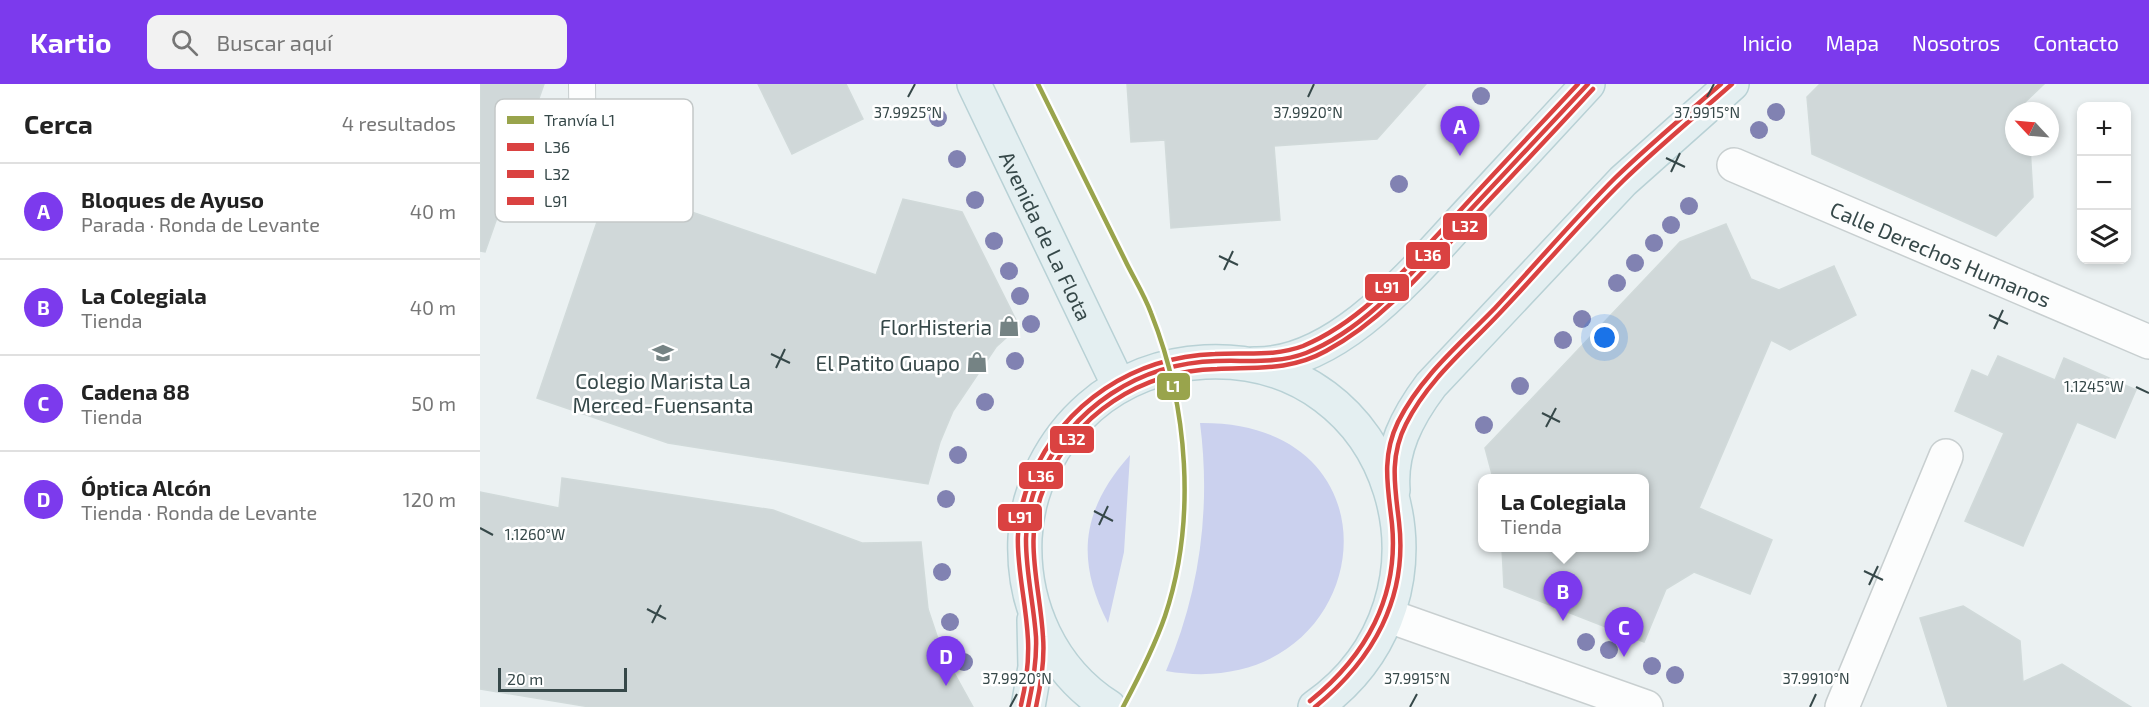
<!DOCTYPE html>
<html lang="es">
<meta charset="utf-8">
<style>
:root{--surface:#fff;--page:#f2f2f2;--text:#222;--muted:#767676;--line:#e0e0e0;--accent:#7c3aed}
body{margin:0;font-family:"Exo 2",sans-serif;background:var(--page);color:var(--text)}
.controls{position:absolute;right:18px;top:18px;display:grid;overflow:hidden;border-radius:12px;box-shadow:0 3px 9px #0003}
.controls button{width:54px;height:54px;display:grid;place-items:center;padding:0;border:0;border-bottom:2px solid var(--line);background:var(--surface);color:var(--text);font:30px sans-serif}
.compass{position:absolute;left:1525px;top:18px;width:54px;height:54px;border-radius:50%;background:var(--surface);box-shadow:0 3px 9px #0003;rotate:296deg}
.scale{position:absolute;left:18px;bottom:15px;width:129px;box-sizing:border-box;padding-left:6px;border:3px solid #364849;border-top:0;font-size:16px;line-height:21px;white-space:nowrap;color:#364849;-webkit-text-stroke:4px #fff;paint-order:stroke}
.you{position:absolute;left:1125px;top:254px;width:21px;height:21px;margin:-15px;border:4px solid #fff;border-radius:50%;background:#1a73e8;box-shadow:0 0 0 9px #1a73e833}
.badge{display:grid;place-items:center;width:39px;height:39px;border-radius:50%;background:var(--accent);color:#fff;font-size:20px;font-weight:700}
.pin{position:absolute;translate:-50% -50px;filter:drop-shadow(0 2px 3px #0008)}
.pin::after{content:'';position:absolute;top:32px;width:21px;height:18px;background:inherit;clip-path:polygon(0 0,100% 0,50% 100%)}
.popup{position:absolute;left:998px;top:390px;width:171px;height:78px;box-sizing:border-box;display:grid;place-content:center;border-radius:12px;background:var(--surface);filter:drop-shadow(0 2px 4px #0005);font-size:20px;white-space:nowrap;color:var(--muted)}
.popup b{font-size:22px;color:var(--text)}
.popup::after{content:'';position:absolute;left:50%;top:100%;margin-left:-12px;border:12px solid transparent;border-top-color:var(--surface)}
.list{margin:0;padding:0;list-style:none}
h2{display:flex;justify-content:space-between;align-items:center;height:78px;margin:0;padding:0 24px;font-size:26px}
h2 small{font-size:20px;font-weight:400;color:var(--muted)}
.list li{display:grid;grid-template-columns:39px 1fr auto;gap:18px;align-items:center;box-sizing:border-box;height:96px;padding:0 24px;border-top:2px solid var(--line)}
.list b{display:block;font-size:22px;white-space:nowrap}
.list p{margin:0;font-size:20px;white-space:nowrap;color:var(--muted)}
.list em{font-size:20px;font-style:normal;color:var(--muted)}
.icon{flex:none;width:33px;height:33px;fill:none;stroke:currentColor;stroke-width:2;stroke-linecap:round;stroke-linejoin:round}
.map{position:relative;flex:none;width:1669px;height:623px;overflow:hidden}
header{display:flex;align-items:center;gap:36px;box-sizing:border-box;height:84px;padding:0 30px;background:var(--accent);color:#fff}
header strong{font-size:28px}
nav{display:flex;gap:33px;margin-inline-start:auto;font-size:21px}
.search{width:420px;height:54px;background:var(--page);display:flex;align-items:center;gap:15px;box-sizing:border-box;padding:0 21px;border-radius:12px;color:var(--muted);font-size:22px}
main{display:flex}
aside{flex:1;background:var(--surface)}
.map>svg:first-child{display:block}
.green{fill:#cbd1ee}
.building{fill:#d0d8d9;stroke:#d1dada;stroke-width:1.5}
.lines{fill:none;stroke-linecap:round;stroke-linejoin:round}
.service-casing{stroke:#c8cfd0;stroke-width:28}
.pedestrian-casing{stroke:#c8cfd0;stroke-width:36}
.minor-casing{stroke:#c8cfd0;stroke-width:36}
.primary-casing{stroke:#b8d1d5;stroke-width:36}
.service{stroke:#fcfdfd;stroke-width:26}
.pedestrian{stroke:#fcfdfd;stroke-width:33}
.minor{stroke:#fcfdfd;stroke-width:33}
.primary{stroke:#e4eff1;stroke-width:33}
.bus-1-casing{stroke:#fff;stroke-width:9}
.bus-2-casing{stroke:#fff;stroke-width:9}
.bus-3-casing{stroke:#fff;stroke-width:9}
.bus-1{stroke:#da4241;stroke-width:4.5}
.bus-2{stroke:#da4241;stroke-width:4.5}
.bus-3{stroke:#da4241;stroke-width:4.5}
.tram-1-casing{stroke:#fff;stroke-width:9}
.tram-1{stroke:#99a44c;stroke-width:4.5}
.tree{fill:#8182b2}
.ticks{fill:none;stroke:#364849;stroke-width:2}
.labels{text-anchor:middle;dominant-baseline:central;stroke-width:5;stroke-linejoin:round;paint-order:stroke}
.street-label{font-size:21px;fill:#364849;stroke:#fff}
.poi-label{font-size:21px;fill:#364849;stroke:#fff;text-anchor:end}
.key{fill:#fff;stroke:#c3c8c8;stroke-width:1.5}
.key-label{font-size:16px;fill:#364849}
.ticks-label{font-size:15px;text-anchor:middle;fill:#364849;stroke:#fff;stroke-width:5;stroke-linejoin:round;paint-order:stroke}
.line-badge{stroke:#fff;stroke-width:2}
.badge-label{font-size:16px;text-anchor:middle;font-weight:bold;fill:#fff}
</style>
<header>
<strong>Kartio</strong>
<div class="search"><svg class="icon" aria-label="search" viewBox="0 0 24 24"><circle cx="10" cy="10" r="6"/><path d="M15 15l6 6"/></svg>Buscar aquí</div>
<nav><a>Inicio</a><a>Mapa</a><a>Nosotros</a><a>Contacto</a></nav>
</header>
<main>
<aside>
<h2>Cerca<small>4 resultados</small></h2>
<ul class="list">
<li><span class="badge">A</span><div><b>Bloques de Ayuso</b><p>Parada · Ronda de Levante</p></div><em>40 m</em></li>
<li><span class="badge">B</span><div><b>La Colegiala</b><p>Tienda</p></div><em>40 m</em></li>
<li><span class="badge">C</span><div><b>Cadena 88</b><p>Tienda</p></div><em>50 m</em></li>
<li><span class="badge">D</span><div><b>Óptica Alcón</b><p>Tienda · Ronda de Levante</p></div><em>120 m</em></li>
</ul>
</aside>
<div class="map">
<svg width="1669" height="623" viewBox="0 0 1669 623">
<rect width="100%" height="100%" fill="#ebf1f2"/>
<path class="green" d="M 720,339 C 938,337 893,623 686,587 C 720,508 731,424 720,339 Z
M 650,371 L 644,468 L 628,539 C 595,475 602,425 650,371 Z"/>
<path class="building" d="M 0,0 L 64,0 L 5,168 L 0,167 Z
M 278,0 L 366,0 L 383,35 L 312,70 Z
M 647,0 L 946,0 L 897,55 L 794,62 L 800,136 L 691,144 L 685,56 L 651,58 Z
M 1340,0 L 1564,0 L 1540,23 L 1546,27 L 1534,27 L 1534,63 L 1550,63 L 1553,113 L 1516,152 L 1332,70 L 1327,13 Z
M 130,100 L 396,191 L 423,115 L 482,128 L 539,242 L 516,263 L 473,327 L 460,358 L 448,400 L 188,359 L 57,314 Z
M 1246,140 L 1271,195 L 1299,206 L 1354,182 L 1376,231 L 1310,266 L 1291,256 L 1219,424 L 1292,456 L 1270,510 L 1214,488 L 1186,505 L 1164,558 L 1024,503 L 1022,464 L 1164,464 L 1164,394 L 1013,394 L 1005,364 L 1200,158 Z
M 1518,272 L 1575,296 L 1584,274 L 1656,306 L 1635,354 L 1597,338 L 1543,462 L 1485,437 L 1524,349 L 1475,327 L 1492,286 L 1508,293 Z
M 82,394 L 293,426 L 382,459 L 441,458 L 448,525 L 462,567 L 493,623 L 110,623 L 0,605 L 0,408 L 79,424 Z
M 1483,522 L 1540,557 L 1543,598 L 1582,580 L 1651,623 L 1468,623 L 1440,534 Z"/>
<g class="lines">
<defs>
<path id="service" d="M 102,0 L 103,82"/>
<g id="pedestrian">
<path id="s1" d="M 1254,81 L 1669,258"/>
</g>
<path id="minor" d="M 909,532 L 1166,623
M 1362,623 L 1466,372"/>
<g id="primary">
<path id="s2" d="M 494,0 L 639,302"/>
<path d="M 774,280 C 862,282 941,179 996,121 C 1033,81 1071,40 1108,0"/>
<path d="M 913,406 C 910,366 927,333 951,301 L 1143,97 L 1252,0"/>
<path d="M 548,623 L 555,583 L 554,536"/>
<path d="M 629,623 C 571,586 542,521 545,454 C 547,404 573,355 610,323 C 642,295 683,280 725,278 C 917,269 990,514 835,623"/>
</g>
</defs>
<use href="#service" class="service-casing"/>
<use href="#pedestrian" class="pedestrian-casing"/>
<use href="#minor" class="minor-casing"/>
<use href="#primary" class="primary-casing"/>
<use href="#service" class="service"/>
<use href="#pedestrian" class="pedestrian"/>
<use href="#minor" class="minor"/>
<use href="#primary" class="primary"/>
<defs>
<path id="bus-1" d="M 548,623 C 553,600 557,576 556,553 C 552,497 534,451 559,395 C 592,323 659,279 737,277 C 768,276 797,280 826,269 C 888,244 934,186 979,138 C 1022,92 1065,46 1108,0
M 835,623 C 893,576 928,514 919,438 C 915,403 909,373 926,340 C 948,296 986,265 1019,230 C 1061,186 1100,139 1143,97 C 1178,63 1216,32 1252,0"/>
<path id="bus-2" d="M 556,623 C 561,600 565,577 563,553 C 560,499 542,455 565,401 C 594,330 661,287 737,285 C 776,283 810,287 846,267 C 902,237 943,188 985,142 C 1028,96 1071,51 1113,5"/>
<path id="bus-3" d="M 830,617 C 886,572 919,513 912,440 C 908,404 901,373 918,338 C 941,292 980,260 1015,224 C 1055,181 1093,136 1135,94 C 1169,61 1205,31 1241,0
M 541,621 C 546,600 549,578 548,556 C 545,496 525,455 551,394 C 584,318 654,273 735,270 C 765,268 794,273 823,262 C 886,236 931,178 976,131 C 1016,87 1057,44 1098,0"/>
</defs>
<use href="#bus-1" class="bus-1-casing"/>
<use href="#bus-2" class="bus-2-casing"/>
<use href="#bus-3" class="bus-3-casing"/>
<use href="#bus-1" class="bus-1"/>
<use href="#bus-2" class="bus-2"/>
<use href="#bus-3" class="bus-3"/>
<defs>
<path id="tram-1" d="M 558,0 C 587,58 616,117 645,176 C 653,193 664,210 671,229 C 708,322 717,436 685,532 C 674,564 659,593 643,623"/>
</defs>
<use href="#tram-1" class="tram-1-casing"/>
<use href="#tram-1" class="tram-1"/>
</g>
<g class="tree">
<circle cx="1001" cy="12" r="9"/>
<circle cx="1296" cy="28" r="9"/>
<circle cx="458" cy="34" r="9"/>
<circle cx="1279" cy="46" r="9"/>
<circle cx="477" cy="75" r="9"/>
<circle cx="919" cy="100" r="9"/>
<circle cx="495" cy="116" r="9"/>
<circle cx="1209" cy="122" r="9"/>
<circle cx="1191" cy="141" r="9"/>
<circle cx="514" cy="157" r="9"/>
<circle cx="1174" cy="159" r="9"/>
<circle cx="1155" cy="179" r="9"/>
<circle cx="529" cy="187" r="9"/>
<circle cx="1137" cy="199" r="9"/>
<circle cx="540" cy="212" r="9"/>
<circle cx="1102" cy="235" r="9"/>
<circle cx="551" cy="240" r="9"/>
<circle cx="1083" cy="256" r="9"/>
<circle cx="535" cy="277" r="9"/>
<circle cx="1040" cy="302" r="9"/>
<circle cx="505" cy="318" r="9"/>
<circle cx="1004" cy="341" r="9"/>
<circle cx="478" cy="371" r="9"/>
<circle cx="466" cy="415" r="9"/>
<circle cx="462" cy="488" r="9"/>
<circle cx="470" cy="538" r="9"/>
<circle cx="1106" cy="558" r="9"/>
<circle cx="1129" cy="566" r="9"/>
<circle cx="484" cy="578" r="9"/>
<circle cx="1172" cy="582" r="9"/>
<circle cx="1195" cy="591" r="9"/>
</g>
<path class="ticks" d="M 428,13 L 435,0M 828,13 L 834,0M 1227,13 L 1234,0M 1186,74 L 1205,83M 1191,88 L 1200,69M 739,172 L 758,181M 744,186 L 753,167M 1509,231 L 1528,240M 1514,245 L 1523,226M 291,270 L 310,279M 296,284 L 305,265M 1656,303 L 1669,309M 1062,329 L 1080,338M 1066,343 L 1076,324M 614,427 L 633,437M 619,441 L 628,422M 0,444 L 13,451M 1384,487 L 1403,496M 1389,501 L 1398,482M 167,525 L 186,535M 172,539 L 181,521M 530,623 L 537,610M 930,623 L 937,610M 1330,623 L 1336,610"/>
<defs>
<symbol id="shop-bare" viewBox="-9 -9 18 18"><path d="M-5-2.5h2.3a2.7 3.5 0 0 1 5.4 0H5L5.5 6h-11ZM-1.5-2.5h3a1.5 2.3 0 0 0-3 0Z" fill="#758384" stroke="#fff" stroke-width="2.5" paint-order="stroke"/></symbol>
<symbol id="school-bare" viewBox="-9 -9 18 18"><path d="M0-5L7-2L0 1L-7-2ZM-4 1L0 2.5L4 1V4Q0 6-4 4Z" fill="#758384" stroke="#fff" stroke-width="2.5" paint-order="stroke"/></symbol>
</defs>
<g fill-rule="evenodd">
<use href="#shop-bare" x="514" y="227" width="30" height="30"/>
<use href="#school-bare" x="168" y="254" width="30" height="30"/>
<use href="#shop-bare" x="482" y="263" width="30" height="30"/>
</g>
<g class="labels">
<g class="street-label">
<text stroke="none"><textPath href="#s2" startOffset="168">Avenida de La Flota</textPath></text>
<text stroke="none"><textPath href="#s1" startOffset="225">Calle Derechos Humanos</textPath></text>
</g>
<g class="poi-label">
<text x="512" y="242">FlorHisteria</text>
<text x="480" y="278">El Patito Guapo</text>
<text x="183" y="296" text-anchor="middle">Colegio Marista La<tspan x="183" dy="24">Merced-Fuensanta</tspan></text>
</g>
</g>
<rect x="15" y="15" width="198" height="123" rx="9" class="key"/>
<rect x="27" y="32" width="27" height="8" fill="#99a44c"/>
<rect x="27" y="59" width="27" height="8" fill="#da4241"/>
<rect x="27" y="86" width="27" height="8" fill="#da4241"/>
<rect x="27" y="113" width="27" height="8" fill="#da4241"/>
<g class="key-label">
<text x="64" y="42">Tranvía L1</text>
<text x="64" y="69">L36</text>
<text x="64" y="96">L32</text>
<text x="64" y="123">L91</text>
</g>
<g class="ticks-label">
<text x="428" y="34">37.9925°N</text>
<text x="828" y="34">37.9920°N</text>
<text x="1227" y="34">37.9915°N</text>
<text x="1614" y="308">1.1245°W</text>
<text x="55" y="456">1.1260°W</text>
<text x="537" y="600">37.9920°N</text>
<text x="937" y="600">37.9915°N</text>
<text x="1336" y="600">37.9910°N</text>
</g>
<g class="line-badge">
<rect x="962" y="128" width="46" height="29" rx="6" fill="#da4241"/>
<rect x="925" y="157" width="46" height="29" rx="6" fill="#da4241"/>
<rect x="884" y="189" width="46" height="29" rx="6" fill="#da4241"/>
<rect x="676" y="288" width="35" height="29" rx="6" fill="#99a44c"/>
<rect x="569" y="341" width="46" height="29" rx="6" fill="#da4241"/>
<rect x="538" y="377" width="46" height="29" rx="6" fill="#da4241"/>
<rect x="517" y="419" width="46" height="29" rx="6" fill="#da4241"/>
</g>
<g class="badge-label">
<text x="985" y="148">L32</text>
<text x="948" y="177">L36</text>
<text x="907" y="209">L91</text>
<text x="693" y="308">L1</text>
<text x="592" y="361">L32</text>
<text x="561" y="398">L36</text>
<text x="540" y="439">L91</text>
</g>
</svg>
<div class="controls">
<button>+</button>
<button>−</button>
<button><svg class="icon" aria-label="layers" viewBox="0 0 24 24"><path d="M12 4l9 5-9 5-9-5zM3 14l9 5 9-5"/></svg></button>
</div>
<svg class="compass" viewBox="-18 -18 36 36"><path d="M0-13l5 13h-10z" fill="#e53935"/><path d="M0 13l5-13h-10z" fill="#767676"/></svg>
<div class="scale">20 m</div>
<div class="you"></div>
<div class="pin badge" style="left:980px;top:72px">A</div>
<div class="pin badge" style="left:1083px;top:537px">B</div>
<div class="popup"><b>La Colegiala</b>Tienda</div>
<div class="pin badge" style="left:1144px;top:573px">C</div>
<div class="pin badge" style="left:466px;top:602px">D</div>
</div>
</main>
